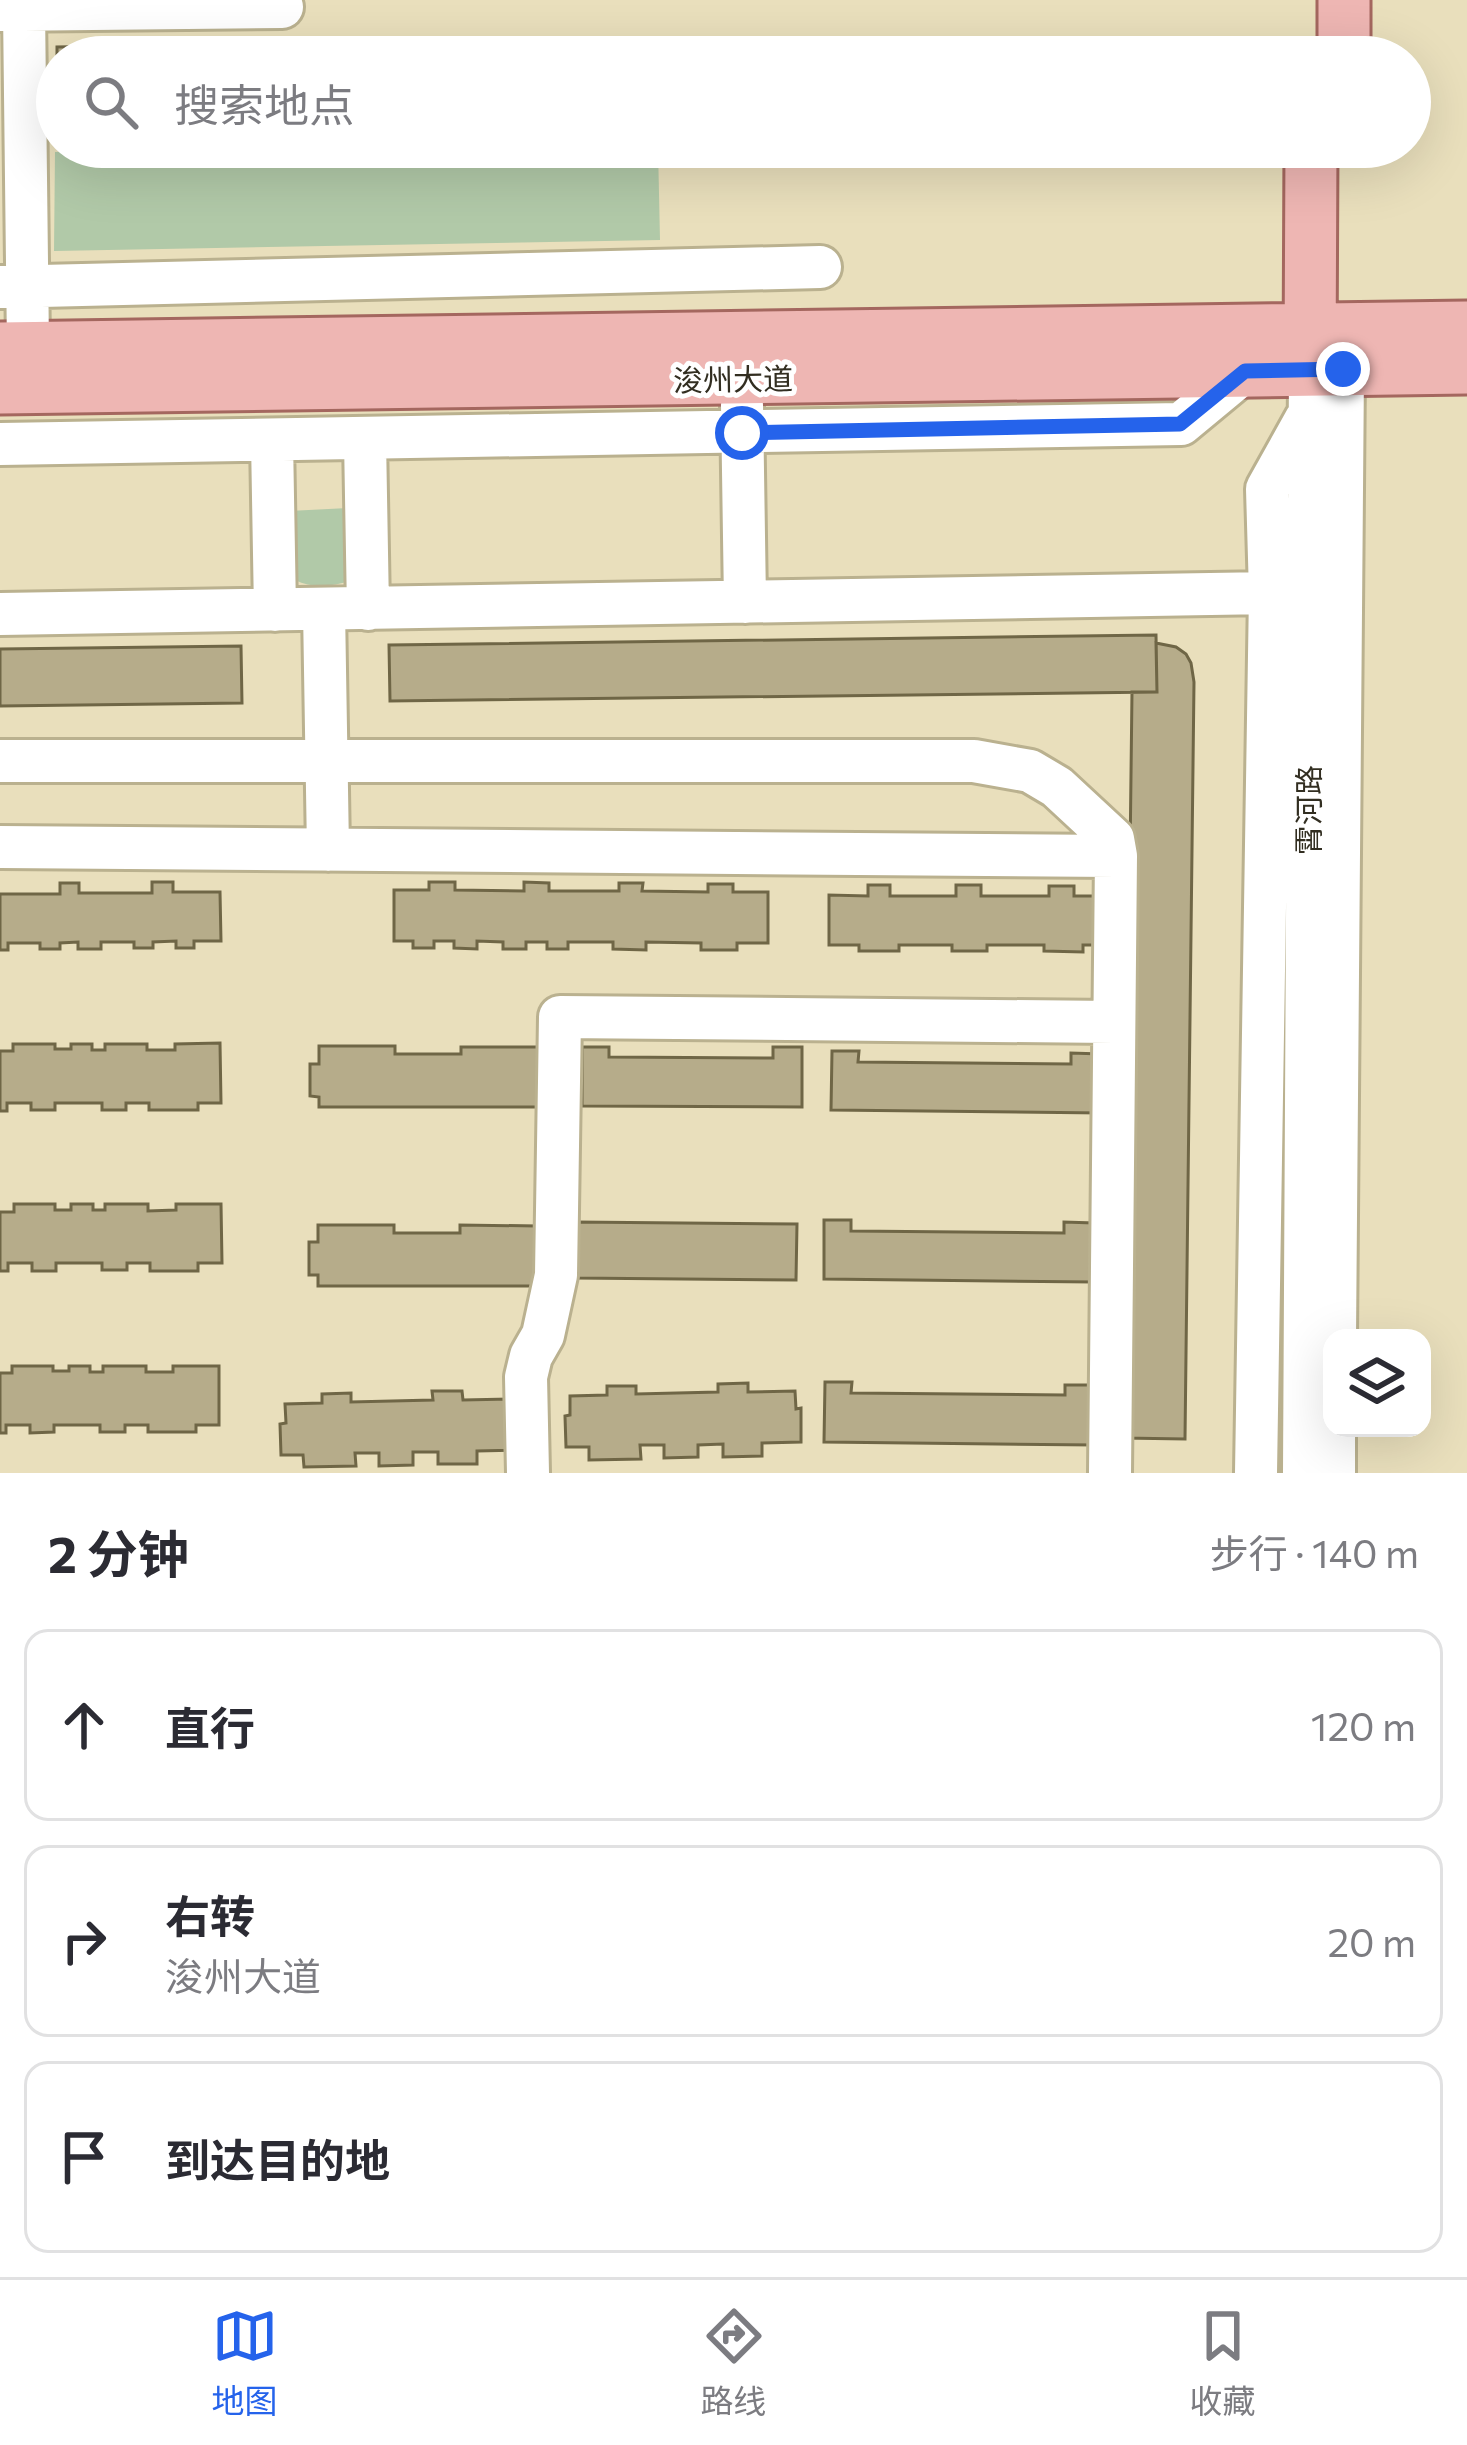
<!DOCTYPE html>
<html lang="zh">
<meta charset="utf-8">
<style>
:root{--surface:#fff;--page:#f7f7f7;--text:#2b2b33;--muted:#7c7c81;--line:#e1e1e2;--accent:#2563eb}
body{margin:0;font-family:Commissioner,"Noto Sans SC",sans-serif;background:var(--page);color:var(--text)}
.controls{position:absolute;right:36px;bottom:36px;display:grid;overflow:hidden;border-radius:24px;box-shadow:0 12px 48px #0002}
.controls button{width:108px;height:108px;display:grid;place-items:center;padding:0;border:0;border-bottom:3px solid var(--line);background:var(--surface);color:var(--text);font:60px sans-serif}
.stop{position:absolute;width:36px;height:36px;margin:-27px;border:9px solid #2563eb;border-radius:50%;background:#fff}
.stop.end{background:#2563eb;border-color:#fff;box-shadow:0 3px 12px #0008}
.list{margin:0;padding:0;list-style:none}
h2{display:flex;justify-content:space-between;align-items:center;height:156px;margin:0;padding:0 48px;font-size:51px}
h2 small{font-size:39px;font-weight:400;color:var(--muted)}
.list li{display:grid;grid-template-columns:78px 1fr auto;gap:36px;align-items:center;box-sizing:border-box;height:192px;margin:0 24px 24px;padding:0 24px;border:3px solid var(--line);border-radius:24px}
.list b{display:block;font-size:45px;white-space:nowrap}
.list p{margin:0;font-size:39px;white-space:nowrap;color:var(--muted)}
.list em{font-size:39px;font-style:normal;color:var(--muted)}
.icon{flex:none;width:66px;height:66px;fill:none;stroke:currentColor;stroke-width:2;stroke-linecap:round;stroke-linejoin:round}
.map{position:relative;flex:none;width:1467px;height:1473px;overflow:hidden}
.search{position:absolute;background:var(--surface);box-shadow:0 12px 48px #0002;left:36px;right:36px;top:36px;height:132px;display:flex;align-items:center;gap:30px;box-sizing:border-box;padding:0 42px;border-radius:66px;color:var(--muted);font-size:45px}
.sheet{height:804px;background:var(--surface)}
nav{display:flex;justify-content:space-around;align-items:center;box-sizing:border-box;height:168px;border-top:3px solid var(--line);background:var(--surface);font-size:33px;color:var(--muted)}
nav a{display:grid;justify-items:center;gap:6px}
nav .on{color:var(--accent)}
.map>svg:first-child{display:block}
.green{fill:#b1c9a8}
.building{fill:#b6ac8a;stroke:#6f6646;stroke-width:3}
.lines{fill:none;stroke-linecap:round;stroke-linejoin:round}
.minor-casing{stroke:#bab18f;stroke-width:48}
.major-casing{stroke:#a4675f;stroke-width:57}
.minor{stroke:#fff;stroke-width:42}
.major{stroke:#eeb6b3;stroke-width:51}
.route{stroke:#2563eb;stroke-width:15}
.labels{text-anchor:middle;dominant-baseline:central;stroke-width:10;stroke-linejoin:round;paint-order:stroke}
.street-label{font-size:30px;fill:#322e21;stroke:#fff}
</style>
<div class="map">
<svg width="1467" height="1473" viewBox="0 0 1467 1473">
<rect width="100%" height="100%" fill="#e9dfbc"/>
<path class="green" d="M 380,147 L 658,147 L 660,240 L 54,251 L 55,152 Z
M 348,508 L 351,581 C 332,586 313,589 295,580 L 289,511 Z"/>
<path class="building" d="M 301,43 L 301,57 L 57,57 L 57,47 Z
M 1156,635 L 1157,692 L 390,701 L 389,645 Z
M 1156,643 L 1176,647 L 1186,654 L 1191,663 L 1194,682 L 1185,1439 L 1123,1438 L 1132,692 L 1157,692 Z
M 241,646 L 242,703 L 0,706 L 0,649 Z
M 152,882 L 173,882 L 173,892 L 220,892 L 221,941 L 194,941 L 194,948 L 176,948 L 176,941 L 153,942 L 153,948 L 134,948 L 134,942 L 101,942 L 101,949 L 78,949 L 78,942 L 60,943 L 60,949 L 40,949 L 40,943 L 8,943 L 8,950 L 0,950 L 0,894 L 60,894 L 60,883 L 79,883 L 79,893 L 152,893 Z
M 429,882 L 455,882 L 455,890 L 524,891 L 524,882 L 549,883 L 549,891 L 619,891 L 619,883 L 643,883 L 642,891 L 708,892 L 708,884 L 733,884 L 733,892 L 768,892 L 768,943 L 737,943 L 737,950 L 701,950 L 701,943 L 646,942 L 646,950 L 613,949 L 613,942 L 568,942 L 568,949 L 547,949 L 547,942 L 526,942 L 526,949 L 503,949 L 503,942 L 477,941 L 477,949 L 454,948 L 454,941 L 434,941 L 434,948 L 413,948 L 413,941 L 394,941 L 394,890 L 429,890 Z
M 868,885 L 890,885 L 890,896 L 956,896 L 956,885 L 981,885 L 981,896 L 1049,896 L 1049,886 L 1074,886 L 1074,896 L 1117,896 L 1117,945 L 1083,945 L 1083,952 L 1044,951 L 1044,945 L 987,945 L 987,951 L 952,951 L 952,945 L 899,945 L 899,951 L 859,951 L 859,945 L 829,945 L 829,895 L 868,896 Z
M 220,1043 L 221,1103 L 198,1103 L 198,1110 L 149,1110 L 149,1103 L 126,1103 L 126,1110 L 102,1110 L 102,1103 L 55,1103 L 55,1110 L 31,1110 L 31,1103 L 7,1103 L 7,1111 L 0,1111 L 0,1051 L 13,1051 L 13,1044 L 55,1044 L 55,1049 L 71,1049 L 71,1044 L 92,1044 L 92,1050 L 105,1050 L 105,1044 L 147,1044 L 147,1050 L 175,1050 L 175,1044 Z
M 319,1046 L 395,1046 L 395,1054 L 461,1054 L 461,1047 L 538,1047 L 538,1066 L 549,1066 L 549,1089 L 538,1089 L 538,1107 L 319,1107 L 319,1097 L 310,1096 L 310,1064 L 319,1064 Z
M 582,1047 L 609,1047 L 609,1057 L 773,1058 L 773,1047 L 802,1047 L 802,1107 L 582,1106 Z
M 832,1051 L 859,1051 L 858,1062 L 1071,1064 L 1071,1053 L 1101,1054 L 1101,1113 L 831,1110 Z
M 14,1204 L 55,1204 L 55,1210 L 71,1210 L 71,1204 L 93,1204 L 93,1210 L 105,1210 L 105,1204 L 148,1204 L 148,1211 L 176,1210 L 176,1204 L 221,1204 L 222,1263 L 198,1263 L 198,1271 L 150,1271 L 150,1263 L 127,1263 L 127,1270 L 102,1270 L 102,1263 L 56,1263 L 56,1271 L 32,1271 L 32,1263 L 8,1263 L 8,1271 L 0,1271 L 0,1212 L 14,1212 Z
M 824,1220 L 851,1220 L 851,1231 L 1064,1233 L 1064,1222 L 1094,1223 L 1093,1282 L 824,1279 Z
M 575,1222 L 797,1224 L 796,1280 L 575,1278 Z
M 318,1225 L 394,1225 L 394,1233 L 460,1233 L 460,1225 L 537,1226 L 537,1286 L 318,1286 L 318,1275 L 309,1275 L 309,1242 L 318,1242 Z
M 12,1366 L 53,1366 L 53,1371 L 69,1371 L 69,1366 L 90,1366 L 90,1372 L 103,1372 L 103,1366 L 146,1366 L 146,1372 L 173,1372 L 173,1366 L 219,1366 L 219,1425 L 196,1425 L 196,1432 L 148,1432 L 148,1425 L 125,1425 L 125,1432 L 100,1432 L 100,1425 L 54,1425 L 54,1432 L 30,1433 L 30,1425 L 6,1425 L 6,1433 L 0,1433 L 0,1373 L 12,1373 Z
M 825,1382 L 852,1382 L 851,1393 L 1065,1395 L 1065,1385 L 1094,1385 L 1094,1445 L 824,1442 Z
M 748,1383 L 748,1392 L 795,1391 L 796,1409 L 801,1408 L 801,1442 L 762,1443 L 762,1456 L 723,1457 L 723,1444 L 698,1445 L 698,1457 L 664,1458 L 664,1445 L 640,1445 L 641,1459 L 589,1460 L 589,1447 L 566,1447 L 565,1416 L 570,1415 L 570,1396 L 607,1395 L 607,1386 L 636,1386 L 636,1394 L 718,1392 L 718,1384 Z
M 432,1391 L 462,1391 L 463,1400 L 510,1399 L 516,1450 L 477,1451 L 477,1464 L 438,1464 L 438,1452 L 413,1452 L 413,1465 L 379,1466 L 379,1453 L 355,1453 L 356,1466 L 304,1467 L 303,1455 L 281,1455 L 280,1424 L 286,1423 L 285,1404 L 322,1403 L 322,1394 L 351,1393 L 351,1402 L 433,1400 Z"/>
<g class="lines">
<defs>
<path id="minor" d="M 24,9 L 28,347
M 0,10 L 282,7
M 0,287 L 820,267
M 742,405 L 745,602
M 365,439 L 368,609
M 272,440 L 275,610
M 0,444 L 1181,424 L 1245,371
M 324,609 L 328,850
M 0,614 L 1270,593
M 0,761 L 974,761 L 1030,771 L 1057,787 L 1113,839 L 1116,856 L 1110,1473
M 0,847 L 1116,856
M 1335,1338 L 1343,369
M 528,1473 L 526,1377 L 531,1356 L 543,1335 L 556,1275 L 560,1017 L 1114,1022
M 1256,1473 L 1270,593 L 1267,489 L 1306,419
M 1304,1473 L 1310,370
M 1334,1473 L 1334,1428"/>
<path id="major" d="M 1344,57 L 1344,0
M 0,348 L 1467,327
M 1310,362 L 1311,147
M 0,388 L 1467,368"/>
</defs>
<use href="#minor" class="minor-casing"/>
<use href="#major" class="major-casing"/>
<use href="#minor" class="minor"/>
<use href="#major" class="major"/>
</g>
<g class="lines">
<path class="route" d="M 742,433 L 1180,424 L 1245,371 L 1343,369"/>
</g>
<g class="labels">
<g class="street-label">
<text transform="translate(733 378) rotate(-1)">浚州大道</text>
<text transform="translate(1307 810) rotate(-90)">霄河路</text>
</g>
</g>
</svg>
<div class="controls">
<button><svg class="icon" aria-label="layers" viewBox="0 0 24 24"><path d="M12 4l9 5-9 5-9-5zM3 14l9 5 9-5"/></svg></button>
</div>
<div class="stop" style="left:742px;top:433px"></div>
<div class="stop end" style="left:1343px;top:369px"></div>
<div class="search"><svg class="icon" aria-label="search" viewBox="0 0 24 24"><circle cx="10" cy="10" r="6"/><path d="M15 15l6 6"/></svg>搜索地点</div>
</div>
<section class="sheet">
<h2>2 分钟<small>步行 · 140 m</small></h2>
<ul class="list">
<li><svg class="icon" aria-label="ahead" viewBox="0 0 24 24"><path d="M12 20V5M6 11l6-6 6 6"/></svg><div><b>直行</b></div><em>120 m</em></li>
<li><svg class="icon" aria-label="right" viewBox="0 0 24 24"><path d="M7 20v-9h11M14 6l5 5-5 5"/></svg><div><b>右转</b><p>浚州大道</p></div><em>20 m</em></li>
<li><svg class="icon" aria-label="arrive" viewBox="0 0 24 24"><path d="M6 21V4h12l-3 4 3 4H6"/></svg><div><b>到达目的地</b></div></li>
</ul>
</section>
<nav>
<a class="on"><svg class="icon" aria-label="map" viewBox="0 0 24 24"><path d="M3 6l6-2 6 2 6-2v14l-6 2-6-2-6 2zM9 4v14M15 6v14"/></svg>地图</a>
<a><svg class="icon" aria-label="directions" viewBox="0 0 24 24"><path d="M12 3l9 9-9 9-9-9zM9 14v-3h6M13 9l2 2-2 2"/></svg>路线</a>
<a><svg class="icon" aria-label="saved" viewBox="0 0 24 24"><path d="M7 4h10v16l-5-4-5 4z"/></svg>收藏</a>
</nav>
